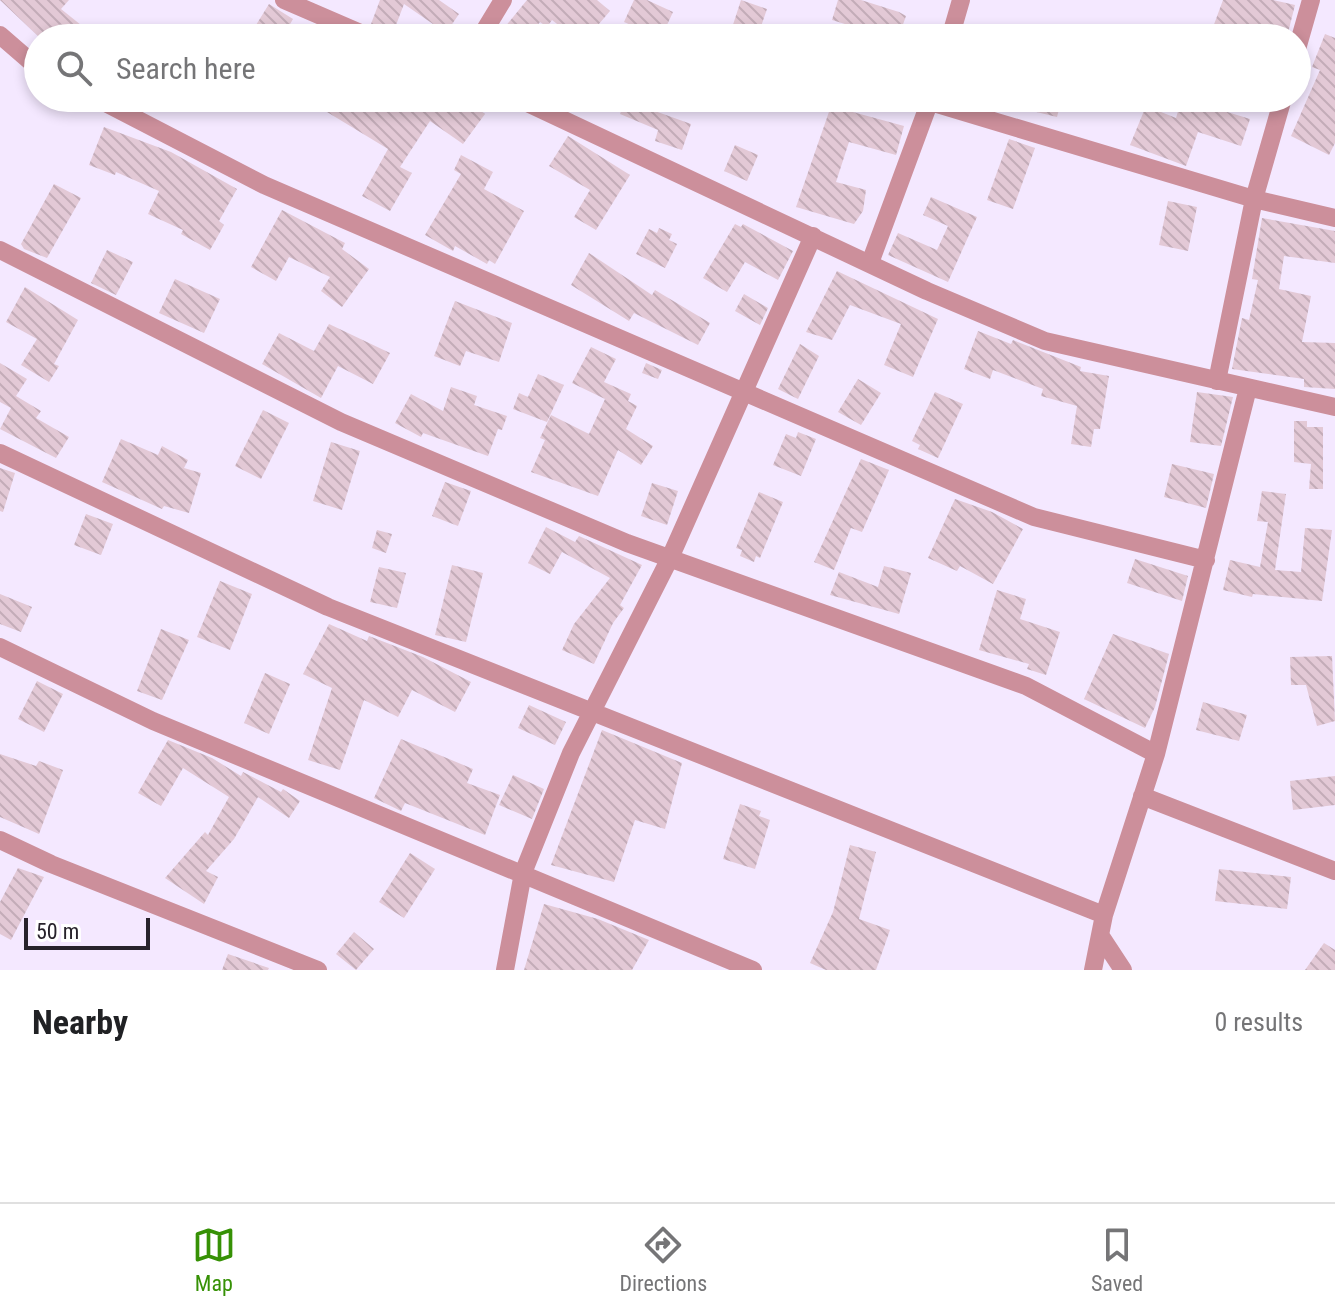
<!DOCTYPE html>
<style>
:root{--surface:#fff;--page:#f2f2f2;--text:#202124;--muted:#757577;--line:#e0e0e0;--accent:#369105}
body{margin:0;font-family:"Roboto Condensed",sans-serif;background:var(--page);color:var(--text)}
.scale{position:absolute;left:24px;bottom:20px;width:126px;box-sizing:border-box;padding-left:8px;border:4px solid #27222b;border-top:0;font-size:22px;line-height:28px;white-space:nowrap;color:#27222b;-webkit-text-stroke:6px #fff;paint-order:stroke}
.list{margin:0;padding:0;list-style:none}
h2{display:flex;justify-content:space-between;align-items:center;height:104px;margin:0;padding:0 32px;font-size:34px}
h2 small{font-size:26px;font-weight:400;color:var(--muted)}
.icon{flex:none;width:44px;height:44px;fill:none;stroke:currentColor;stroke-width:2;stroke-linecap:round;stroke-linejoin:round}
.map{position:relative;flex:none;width:1335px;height:970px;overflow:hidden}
.search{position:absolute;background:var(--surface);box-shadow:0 4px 12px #0003;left:24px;right:24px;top:24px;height:88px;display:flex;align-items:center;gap:20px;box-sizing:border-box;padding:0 28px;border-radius:44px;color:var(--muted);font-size:30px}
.sheet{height:232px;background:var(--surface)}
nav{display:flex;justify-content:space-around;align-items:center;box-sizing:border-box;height:112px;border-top:2px solid var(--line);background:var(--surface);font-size:22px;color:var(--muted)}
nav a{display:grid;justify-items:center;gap:4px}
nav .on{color:var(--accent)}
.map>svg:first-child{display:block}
.building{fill:url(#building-back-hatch)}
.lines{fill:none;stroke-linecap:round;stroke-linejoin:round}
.minor{stroke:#cc8f9b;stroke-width:18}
</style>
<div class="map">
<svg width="1335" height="970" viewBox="0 0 1335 970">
<defs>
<pattern id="building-back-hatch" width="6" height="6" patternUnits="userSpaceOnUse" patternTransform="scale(2)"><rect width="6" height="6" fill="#e3c9d6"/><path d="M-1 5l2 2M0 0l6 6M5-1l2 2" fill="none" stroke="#c3acb8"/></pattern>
</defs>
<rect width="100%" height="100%" fill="#f4e8ff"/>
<path class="building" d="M 0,0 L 69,0 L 61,9 L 86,29 L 79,38 L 40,38 Z
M 380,0 L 439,0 L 459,14 L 446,33 L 404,4 L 393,33 L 371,24 Z
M 527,0 L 597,0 L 610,11 L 587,38 L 575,38 L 552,20 L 547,27 L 540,22 L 527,38 L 506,38 L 500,33 Z
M 634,0 L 647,0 L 673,12 L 661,38 L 624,22 Z
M 741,0 L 767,9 L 757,38 L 730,34 Z
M 838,0 L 861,0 L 899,12 L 906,16 L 901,30 L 895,28 L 890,38 L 832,20 Z
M 1223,0 L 1273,0 L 1295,5 L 1287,37 L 1234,25 L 1230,38 L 1209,38 Z
M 269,4 L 293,19 L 282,38 L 248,38 Z
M 1325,34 L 1335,38 L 1335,143 L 1329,155 L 1291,136 L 1320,70 L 1312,67 Z
M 304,98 L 463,98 L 485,114 L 463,144 L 430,121 L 400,167 L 412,173 L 390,211 L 362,196 L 388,149 Z
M 626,98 L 657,98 L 652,110 L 691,124 L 682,150 L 655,141 L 658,130 L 620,114 Z
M 1000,98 L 1062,98 L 1057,117 L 999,103 Z
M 1182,98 L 1250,119 L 1241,146 L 1198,132 L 1186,166 L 1130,145 L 1146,106 L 1176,118 Z
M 831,106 L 904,126 L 896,155 L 849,142 L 836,182 L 866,190 L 863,211 L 854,224 L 796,207 Z
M 104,127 L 171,152 L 237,189 L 219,221 L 224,225 L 210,250 L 181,234 L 183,230 L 148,214 L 159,191 L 116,172 L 115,175 L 89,165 Z
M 568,136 L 630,175 L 596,230 L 574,217 L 590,190 L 549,166 Z
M 1009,139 L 1035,148 L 1013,209 L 987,200 Z
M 735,145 L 758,155 L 747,181 L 724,171 Z
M 461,155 L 493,172 L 484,189 L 524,211 L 495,264 L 489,260 L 487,264 L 455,246 L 453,251 L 425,235 L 461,174 L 454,170 Z
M 54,184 L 81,198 L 47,258 L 24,249 L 21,244 Z
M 931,197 L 977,217 L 948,282 L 888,255 L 898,233 L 937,250 L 948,226 L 923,215 Z
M 1168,201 L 1197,207 L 1188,251 L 1159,245 Z
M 282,210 L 345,243 L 342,249 L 369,269 L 342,307 L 321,291 L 330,277 L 289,257 L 276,281 L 251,267 Z
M 1262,218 L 1335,231 L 1335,263 L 1284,256 L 1279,289 L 1311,296 L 1302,342 L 1335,343 L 1335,389 L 1304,387 L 1304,379 L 1232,369 L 1242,318 L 1249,320 L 1258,280 L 1252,279 Z
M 735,224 L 741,227 L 743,224 L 793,251 L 778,280 L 745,262 L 727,292 L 703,278 Z
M 659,228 L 672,234 L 669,240 L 677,244 L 665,268 L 636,254 L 649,229 L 657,233 Z
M 107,250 L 133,262 L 116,295 L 91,283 Z
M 589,253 L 652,295 L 655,290 L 710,323 L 698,345 L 634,313 L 629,321 L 571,285 Z
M 837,271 L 938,319 L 913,377 L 884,365 L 901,324 L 850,305 L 832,340 L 806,332 Z
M 175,279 L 220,299 L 204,333 L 159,313 Z
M 25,287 L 78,320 L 54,364 L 59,366 L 49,382 L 21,365 L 37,339 L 6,322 Z
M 744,294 L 768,308 L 760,325 L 735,311 Z
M 455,301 L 512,323 L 499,362 L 466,351 L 460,366 L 434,356 Z
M 329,324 L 390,353 L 373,384 L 338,366 L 321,398 L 262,364 L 279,333 L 314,351 Z
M 978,331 L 1011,344 L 1013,340 L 1081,367 L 1080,371 L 1109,376 L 1100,429 L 1094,429 L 1091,447 L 1071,444 L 1077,406 L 1041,396 L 1043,389 L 993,370 L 990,379 L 964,369 Z
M 800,344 L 819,356 L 798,399 L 778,389 Z
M 591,347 L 616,359 L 604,382 L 631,394 L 628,401 L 637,406 L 626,429 L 653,446 L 641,465 L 618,450 L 598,496 L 531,472 L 545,440 L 540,438 L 551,415 L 589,434 L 605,399 L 572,383 Z
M 0,363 L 27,379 L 16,396 L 41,411 L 36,418 L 69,437 L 56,458 L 0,429 L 11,408 L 0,402 Z
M 646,363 L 662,370 L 658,379 L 642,373 Z
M 538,374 L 564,385 L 547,422 L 513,409 L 519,393 L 528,397 Z
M 858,379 L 881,393 L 861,425 L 838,412 Z
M 451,387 L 477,396 L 474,405 L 507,416 L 502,430 L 498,429 L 488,456 L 423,433 L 421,437 L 395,423 L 411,394 L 443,411 Z
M 935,392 L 963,404 L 938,458 L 918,449 L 920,445 L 912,441 Z
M 1197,392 L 1233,397 L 1221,446 L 1190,442 Z
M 263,410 L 289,423 L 261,479 L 235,466 Z
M 1294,421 L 1307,421 L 1307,427 L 1323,427 L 1323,489 L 1309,489 L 1311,464 L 1294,462 Z
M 798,432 L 816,439 L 801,476 L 773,465 L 786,434 L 796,438 Z
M 121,439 L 158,455 L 162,446 L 188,460 L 184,468 L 201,473 L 189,513 L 164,506 L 162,509 L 102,482 Z
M 331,442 L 360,451 L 342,510 L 313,501 Z
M 861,459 L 889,470 L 862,532 L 851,528 L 834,570 L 814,562 Z
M 1172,464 L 1214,474 L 1206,508 L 1164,497 Z
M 0,468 L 15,473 L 3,512 L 0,511 Z
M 445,482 L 471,491 L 458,526 L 432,516 Z
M 652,483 L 678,491 L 667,525 L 641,516 Z
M 1262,491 L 1286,494 L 1275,570 L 1301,572 L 1305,528 L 1332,530 L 1322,601 L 1253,594 L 1252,597 L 1223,590 L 1230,560 L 1260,567 L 1268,522 L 1257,521 Z
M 759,492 L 783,502 L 760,558 L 756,556 L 754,562 L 740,556 L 742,550 L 736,548 Z
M 955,499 L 992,512 L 1023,529 L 993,584 L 960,566 L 957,571 L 928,558 Z
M 86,514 L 113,524 L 101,555 L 74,545 Z
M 546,527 L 575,542 L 579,536 L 642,565 L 620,605 L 624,608 L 613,623 L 594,664 L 562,650 L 574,624 L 610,578 L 562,552 L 550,574 L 528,563 Z
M 377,530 L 392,534 L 386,553 L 372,548 Z
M 1135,559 L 1188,576 L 1182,601 L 1127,583 Z
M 452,565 L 483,573 L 466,642 L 435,635 Z
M 884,566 L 911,573 L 899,614 L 830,595 L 839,572 L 878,587 Z
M 379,567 L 406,573 L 397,608 L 370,602 Z
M 220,581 L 252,594 L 230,650 L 197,637 Z
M 997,590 L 1026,599 L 1020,619 L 1060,632 L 1046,675 L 1027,669 L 1029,664 L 979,650 Z
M 0,594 L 32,607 L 21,632 L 0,624 Z
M 329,624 L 367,641 L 369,636 L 423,657 L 471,682 L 455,712 L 412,690 L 398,717 L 364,700 L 340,770 L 308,760 L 332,688 L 303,674 Z
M 161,629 L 189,640 L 162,700 L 137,691 Z
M 1113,634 L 1169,654 L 1155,707 L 1145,728 L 1084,699 Z
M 1332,656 L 1335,721 L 1317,726 L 1306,685 L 1291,685 L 1290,657 Z
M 265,673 L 290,684 L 269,734 L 244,723 Z
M 37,681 L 63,694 L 44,732 L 18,719 Z
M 1203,702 L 1247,715 L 1239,741 L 1196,730 Z
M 529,705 L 566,722 L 555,745 L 518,728 Z
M 602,730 L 682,763 L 665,829 L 635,820 L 614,882 L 551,865 Z
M 401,739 L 473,769 L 467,783 L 500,795 L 485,835 L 405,803 L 401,811 L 374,798 Z
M 168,740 L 212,758 L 241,776 L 243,772 L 281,792 L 283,789 L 300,801 L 289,818 L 258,797 L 234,839 L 206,871 L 218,877 L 204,904 L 165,878 L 205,832 L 208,835 L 229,797 L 183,768 L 161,806 L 138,793 Z
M 0,754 L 36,766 L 39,761 L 63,770 L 39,834 L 0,817 Z
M 513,775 L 544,789 L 532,819 L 499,805 Z
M 1335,776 L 1335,805 L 1293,810 L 1290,781 Z
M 740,804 L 761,811 L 759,816 L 770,820 L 755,869 L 723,859 Z
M 850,845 L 876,852 L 859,919 L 890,930 L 876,970 L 826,970 L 810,963 L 833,912 Z
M 410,853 L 435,869 L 404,918 L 379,902 Z
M 18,868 L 44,877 L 11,940 L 0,934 L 0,902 Z
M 1219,869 L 1291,877 L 1287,909 L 1215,901 Z
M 544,904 L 598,919 L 649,940 L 632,970 L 524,970 Z
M 354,932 L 374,949 L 356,970 L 336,954 Z
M 1324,943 L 1335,950 L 1335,970 L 1305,970 Z
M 228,954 L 269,968 L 268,970 L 222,970 Z"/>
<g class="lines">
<path class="minor" d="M 284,0 L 372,38
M 0,35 L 38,68
M 480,38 L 503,0
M 950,38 L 961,0
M 1297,49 L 1311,0
M 96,98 L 264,185 L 1034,517 L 1206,560
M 517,98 L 927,291 L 1045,341 L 1335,407
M 930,102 L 1254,199 L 1335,218
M 0,250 L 341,422 L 627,543 L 1026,686 L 1156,754
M 870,263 L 931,98
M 1217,381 L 1254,199 L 1283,98
M 0,453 L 328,607 L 1104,915
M 0,647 L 153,721 L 753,970
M 1142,796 L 1335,871
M 0,840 L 51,864 L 318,970
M 1100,935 L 1123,970
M 505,970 L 523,873 L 571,753 L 670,558 L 813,236
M 1093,970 L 1104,915 L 1156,754 L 1248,388"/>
</g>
</svg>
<div class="scale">50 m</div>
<div class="search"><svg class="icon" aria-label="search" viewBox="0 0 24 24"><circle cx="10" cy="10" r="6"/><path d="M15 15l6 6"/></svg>Search here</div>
</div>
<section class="sheet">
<h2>Nearby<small>0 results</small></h2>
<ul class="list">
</ul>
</section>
<nav>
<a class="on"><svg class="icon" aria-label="map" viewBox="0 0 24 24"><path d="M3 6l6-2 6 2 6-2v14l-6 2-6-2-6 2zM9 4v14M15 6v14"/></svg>Map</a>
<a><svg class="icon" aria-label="directions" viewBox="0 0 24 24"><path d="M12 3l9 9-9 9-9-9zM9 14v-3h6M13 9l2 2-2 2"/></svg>Directions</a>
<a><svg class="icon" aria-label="saved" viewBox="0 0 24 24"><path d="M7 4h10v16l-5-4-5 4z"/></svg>Saved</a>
</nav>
